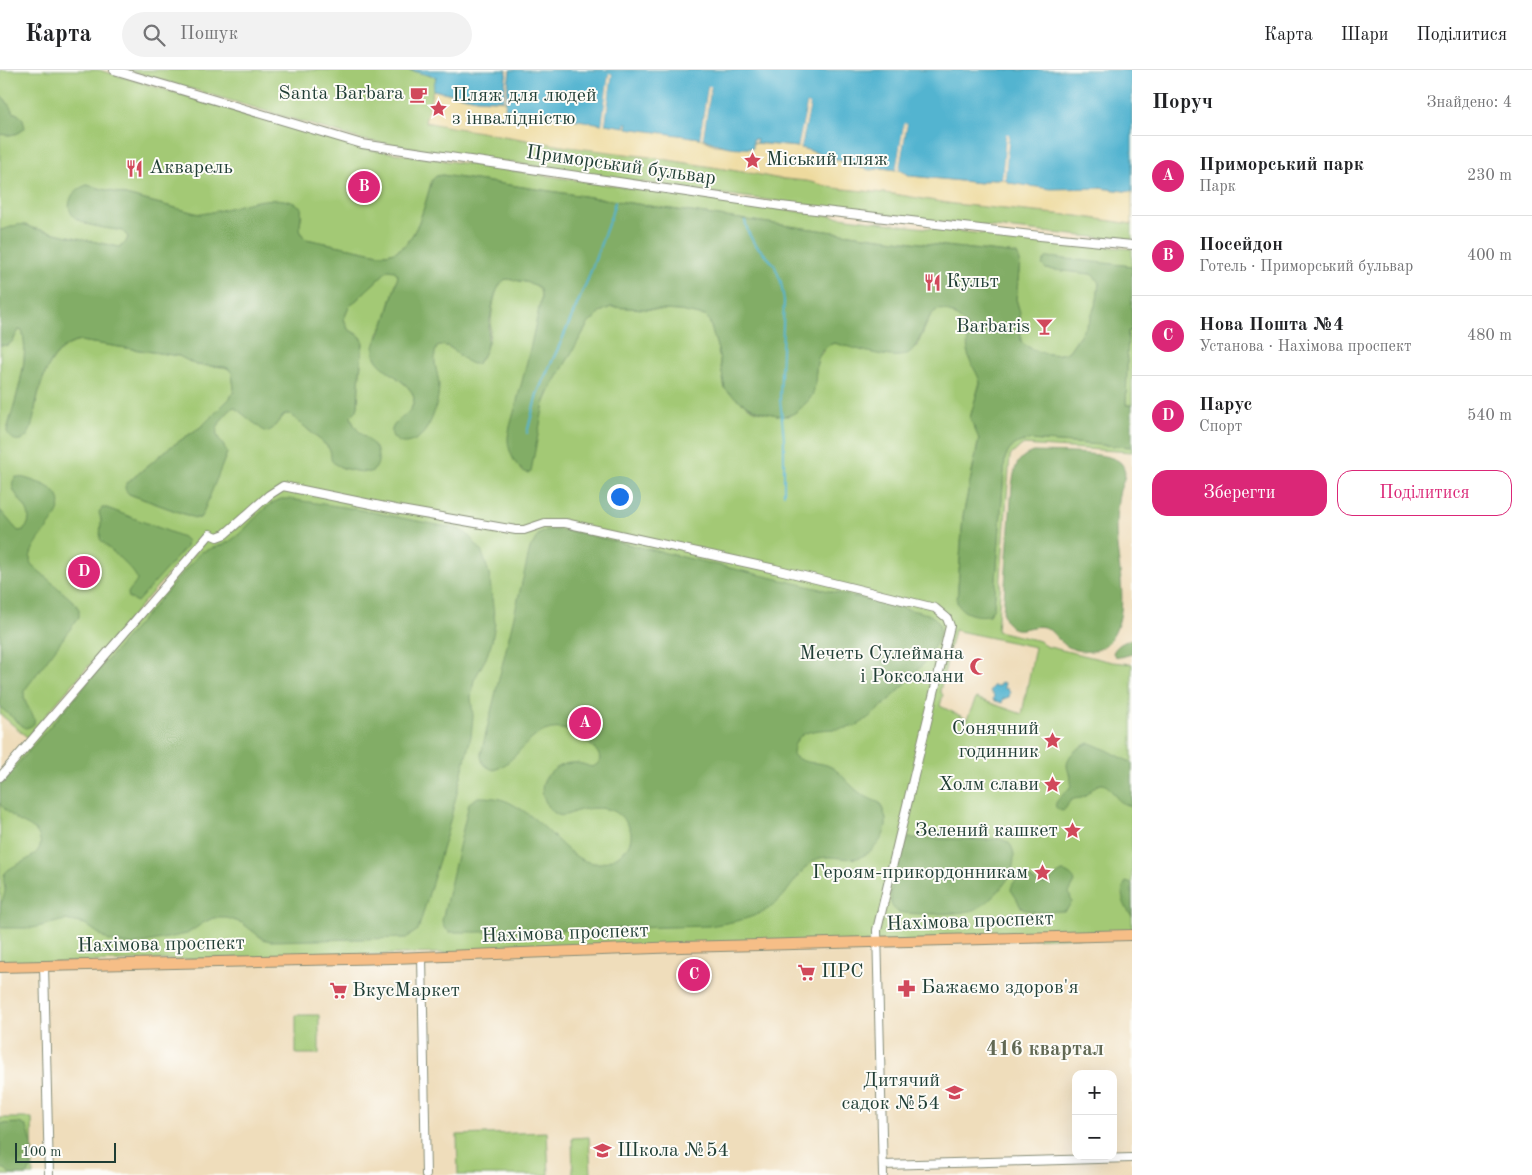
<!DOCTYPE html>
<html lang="uk">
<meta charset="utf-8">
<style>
:root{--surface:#fff;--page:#f2f2f2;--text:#202124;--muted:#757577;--line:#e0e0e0;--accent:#db2777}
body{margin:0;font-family:"Old Standard TT",serif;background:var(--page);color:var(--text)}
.controls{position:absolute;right:15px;bottom:15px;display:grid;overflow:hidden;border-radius:10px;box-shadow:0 5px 20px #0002}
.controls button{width:45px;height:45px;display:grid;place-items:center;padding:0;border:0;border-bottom:1px solid var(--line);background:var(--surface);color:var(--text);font:25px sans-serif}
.scale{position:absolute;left:15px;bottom:12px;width:101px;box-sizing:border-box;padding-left:5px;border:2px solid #1f3d34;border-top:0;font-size:14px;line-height:18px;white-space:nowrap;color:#1f3d34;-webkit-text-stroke:4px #fdfcf7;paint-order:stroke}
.you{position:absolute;left:619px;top:426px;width:18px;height:18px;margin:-12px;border:4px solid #fff;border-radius:50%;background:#1a73e8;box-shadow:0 0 0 8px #1a73e833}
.badge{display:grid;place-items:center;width:32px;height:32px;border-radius:50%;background:var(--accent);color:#fff;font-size:16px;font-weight:700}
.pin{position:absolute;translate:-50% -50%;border:2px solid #fff;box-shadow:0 1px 5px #0006}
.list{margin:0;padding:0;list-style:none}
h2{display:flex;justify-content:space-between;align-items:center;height:65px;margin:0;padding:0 20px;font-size:21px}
h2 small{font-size:16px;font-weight:400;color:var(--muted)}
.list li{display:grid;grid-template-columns:32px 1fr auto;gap:15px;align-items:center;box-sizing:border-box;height:80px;padding:0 20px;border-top:1px solid var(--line)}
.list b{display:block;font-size:19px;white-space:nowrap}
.list p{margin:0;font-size:16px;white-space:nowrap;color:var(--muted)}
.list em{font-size:16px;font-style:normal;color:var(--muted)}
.actions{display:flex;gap:10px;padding:15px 20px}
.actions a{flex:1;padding:11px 0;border:1px solid var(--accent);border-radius:15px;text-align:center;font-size:18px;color:var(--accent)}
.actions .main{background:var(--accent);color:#fff}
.icon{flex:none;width:28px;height:28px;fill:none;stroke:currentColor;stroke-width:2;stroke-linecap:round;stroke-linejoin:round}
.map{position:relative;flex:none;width:1132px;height:1105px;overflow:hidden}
header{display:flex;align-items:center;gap:30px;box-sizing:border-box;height:70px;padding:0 25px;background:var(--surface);border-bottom:1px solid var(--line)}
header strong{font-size:24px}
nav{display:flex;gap:28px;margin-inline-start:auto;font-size:18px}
.search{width:350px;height:45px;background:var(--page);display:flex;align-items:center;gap:12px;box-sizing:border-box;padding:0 18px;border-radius:28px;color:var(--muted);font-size:19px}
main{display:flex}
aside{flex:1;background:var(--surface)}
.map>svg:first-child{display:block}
.green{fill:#a3c974;stroke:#618354;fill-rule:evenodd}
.forest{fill:#82ad66;stroke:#50754d}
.sand{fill:#eeda9e;stroke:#868c69}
.water{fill:#52b4d0;stroke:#387882}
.pier{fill:#efddbb}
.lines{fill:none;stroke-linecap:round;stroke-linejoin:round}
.stream{stroke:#52b4d0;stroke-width:2}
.minor-casing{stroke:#878d78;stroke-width:10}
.major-casing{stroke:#878d78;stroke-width:12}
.minor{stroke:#fff;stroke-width:8}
.major{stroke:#f6be87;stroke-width:10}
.labels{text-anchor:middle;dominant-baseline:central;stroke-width:4;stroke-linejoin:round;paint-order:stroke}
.poi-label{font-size:20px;fill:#1f3d34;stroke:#fdfcf7;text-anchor:end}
.street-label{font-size:20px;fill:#1f3d34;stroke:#fdfcf7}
.neighbourhood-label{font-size:21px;font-weight:bold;fill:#626954;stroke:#fdfcf7}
</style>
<header>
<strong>Карта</strong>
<div class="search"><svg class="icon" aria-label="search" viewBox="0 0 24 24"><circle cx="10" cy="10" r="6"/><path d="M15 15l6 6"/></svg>Пошук</div>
<nav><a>Карта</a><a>Шари</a><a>Поділитися</a></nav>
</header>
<main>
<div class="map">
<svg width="1132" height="1105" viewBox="0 0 1132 1105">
<rect width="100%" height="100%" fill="#fdfcf7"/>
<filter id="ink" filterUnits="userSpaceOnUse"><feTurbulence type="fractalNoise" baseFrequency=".02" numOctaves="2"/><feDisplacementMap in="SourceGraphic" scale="10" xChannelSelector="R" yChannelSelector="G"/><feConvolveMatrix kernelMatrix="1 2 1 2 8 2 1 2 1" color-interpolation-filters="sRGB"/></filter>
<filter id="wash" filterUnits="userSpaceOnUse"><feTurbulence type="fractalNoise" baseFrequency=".0096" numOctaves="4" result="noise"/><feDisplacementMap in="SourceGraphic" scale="20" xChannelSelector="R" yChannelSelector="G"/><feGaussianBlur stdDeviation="1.12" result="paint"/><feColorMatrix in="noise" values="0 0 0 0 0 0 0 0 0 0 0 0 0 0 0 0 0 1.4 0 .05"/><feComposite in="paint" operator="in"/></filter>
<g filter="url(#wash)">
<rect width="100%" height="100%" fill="#efddbb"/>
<path class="green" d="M 0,0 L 99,0 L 360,78 L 703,129 L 916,157 L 1132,179 L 1132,196 L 1046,188 L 1046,199 L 1091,204 L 1096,208 L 1099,213 L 1097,230 L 1090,250 L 1069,281 C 1057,289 1030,282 1021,271 L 1020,243 L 1016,229 L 1020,192 L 1017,184 C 825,164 633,133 442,105 L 432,110 C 425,132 417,177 391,183 C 388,184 383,184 379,184 L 306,169 C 297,162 300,154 302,144 L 199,144 L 87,115 L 85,154 L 123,161 L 128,167 C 126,173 124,175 119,177 L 32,158 L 27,155 L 0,160 L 0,64 C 10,66 17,65 24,58 L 23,49 L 19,45 L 13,42 L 5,29 L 0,26 Z
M 128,0 L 409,0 L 437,7 L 425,52 L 526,70 L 650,87 L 756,104 L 775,108 L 807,111 L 835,118 L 894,124 L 954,134 L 1078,146 L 1132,154 L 1132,171 L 915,149 L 706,122 L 363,70 Z
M 392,199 L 395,201 L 398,205 L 397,210 L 384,254 L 378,264 L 374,284 L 378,292 L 407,316 L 414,325 C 414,336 410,343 401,349 L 397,371 L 434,290 L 434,283 L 437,277 C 449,272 454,282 463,288 C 467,291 474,291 480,291 C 484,284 487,277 489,269 C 492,253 491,217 505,209 C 513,210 533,212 538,217 C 541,220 541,225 541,229 L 532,275 L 513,387 L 522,402 L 544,334 L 553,314 L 588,254 L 602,241 L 611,237 L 680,241 L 705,246 L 709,250 L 718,280 L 725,319 L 750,338 L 757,341 L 783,346 L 789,346 L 808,331 L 812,324 L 818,288 L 827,276 L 834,273 L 889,286 L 917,276 L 931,244 L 936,240 L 941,238 L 949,241 L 964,252 L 968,258 L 969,289 L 979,306 L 980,312 L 970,348 L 979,368 L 963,446 L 957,532 L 994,537 L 1005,388 C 1011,376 1016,372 1029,370 L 1132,377 L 1132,382 L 1022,375 L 1010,386 L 997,561 L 1040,571 L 1045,576 L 1112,592 L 1132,594 L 1132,866 L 0,894 L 0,708 L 208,467 L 202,465 L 27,667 L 0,644 L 0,275 C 13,278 13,268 19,260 L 22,260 C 31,289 14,332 7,361 L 32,353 C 38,324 45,278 80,271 L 179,286 L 196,295 L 225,297 L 229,299 L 232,303 L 234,318 L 233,323 L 230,328 L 202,356 L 169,378 L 127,413 L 129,424 L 195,448 L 200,448 L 227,383 C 225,376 219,371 217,365 C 214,356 228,341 234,337 L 271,360 L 285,344 L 290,344 L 327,376 C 333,383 331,391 339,396 C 342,399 350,399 354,400 C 373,404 379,402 377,382 C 368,371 353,360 351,346 L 357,340 L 358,336 L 359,313 L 363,274 L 362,268 L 348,259 L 344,249 L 349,237 L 388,200 ZM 954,560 L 1035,577 L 1022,644 L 976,628 L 967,649 L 940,636 L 943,625 L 940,621 Z
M 1128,261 L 1132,261 L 1132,335 L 1126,335 Z
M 296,945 L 319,945 L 319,984 L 296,984 Z
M 0,1048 L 32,1048 L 33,1105 L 0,1105 Z
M 547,1062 L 549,1105 L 458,1105 L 457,1065 Z
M 589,1067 L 591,1104 L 573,1105 L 572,1068 Z"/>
<path class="forest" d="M 0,26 L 5,29 L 13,42 L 19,45 L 23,49 L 25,58 C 17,65 10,66 0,64 Z
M 442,105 C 633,133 825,164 1017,184 L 1020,192 L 1016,229 L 1020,243 L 1021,271 C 1030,282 1057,289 1069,281 L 1090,250 L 1097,230 L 1099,213 L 1096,208 L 1091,204 L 1046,199 L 1042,195 L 1044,190 L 1048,187 L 1132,196 L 1132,261 L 1128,261 L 1126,335 L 1132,335 L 1132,377 L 1029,370 C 1016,372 1011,376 1005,388 L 994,537 L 989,545 C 977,547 961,544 957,532 L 963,446 L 979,369 L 970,348 L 980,313 C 978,302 970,295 968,284 C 965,260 976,259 951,243 C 923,226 926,278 905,285 C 889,290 851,277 834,273 C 810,281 819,304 813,323 C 811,329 805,334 801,338 C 791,347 785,347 772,344 C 752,340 741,333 725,319 L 718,280 L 709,250 L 705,246 L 680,241 L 611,237 L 602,241 L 588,254 L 548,324 L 544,334 L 531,401 L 528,403 C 516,400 508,381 508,369 C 508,360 516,337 518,327 C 527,294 534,262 541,229 C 541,225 541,220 538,217 C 533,212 513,210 506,209 C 490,217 490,262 486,279 L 482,287 L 477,294 C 461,296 454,269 437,277 C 431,289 438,302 439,314 C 439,333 430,367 410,372 C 408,373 404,373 402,373 C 399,372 395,370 393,367 C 386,354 408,346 412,337 C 423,316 384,304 376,289 C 369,278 380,264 384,254 C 389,239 393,224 397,210 L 398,205 L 395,201 L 388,200 L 349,237 L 344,249 L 348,259 L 360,266 L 363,271 L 359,313 L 358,336 L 357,340 L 351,346 C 353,361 368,367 376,378 C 379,387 380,397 371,402 C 362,403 337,399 332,391 C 330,386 332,381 327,376 L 290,344 L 285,344 L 271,360 L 268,362 L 264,361 L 234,337 C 228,341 214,356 217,365 C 219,371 225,376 227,383 L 203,443 L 200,448 L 195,448 L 129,424 L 126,421 L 125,417 L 127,413 L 169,378 L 202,356 L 230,328 L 233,323 L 234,318 L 232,303 L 229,299 L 225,297 L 196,295 L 179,286 L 80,271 C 51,276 41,310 36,334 C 34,344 33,356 28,365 C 21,374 10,371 7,361 C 14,333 31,289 22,261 L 19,260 C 13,268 13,278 0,275 L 0,160 C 13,158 19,150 32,158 L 119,177 C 124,175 126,173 128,167 L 123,161 C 108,158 63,156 70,131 C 72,122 79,118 87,115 L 199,144 C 229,142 274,117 301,137 C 303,149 295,160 306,169 L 379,184 C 383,184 388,184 391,183 C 417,177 425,132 432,110 L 436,106 Z
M 1034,382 C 1052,383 1107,381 1120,392 C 1123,395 1124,398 1125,402 C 1125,408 1122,415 1120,420 C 1117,433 1116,445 1116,458 C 1116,494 1132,538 1111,569 C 1109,571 1106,575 1103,577 C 1092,584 1074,582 1064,574 C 1056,569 1053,560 1044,557 C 1028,553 1012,571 1003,544 L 1012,416 C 1015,399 1015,387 1034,382 Z
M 16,407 C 25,407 33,411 42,414 C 91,435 22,469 31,494 L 74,532 L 79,539 L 79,547 L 24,621 C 24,625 24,630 26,633 C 29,641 44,655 25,658 L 0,637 L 0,440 L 18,461 L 24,460 C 43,438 0,423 16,407 Z
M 281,429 L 289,429 L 356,439 L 458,459 L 467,464 L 481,480 L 489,503 L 495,553 L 492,571 L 486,588 L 474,610 L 471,627 L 473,646 L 471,666 L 447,763 L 418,860 L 406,868 L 270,871 L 263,869 L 242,853 L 227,848 L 213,848 L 203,853 L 187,864 L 132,875 L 109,871 L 85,854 L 65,850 L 33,858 L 2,858 L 0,857 C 0,850 0,843 0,837 C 1,832 4,827 5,822 C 5,816 2,808 5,803 C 12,793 48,788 39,766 C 35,757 25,755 17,750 C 11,745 5,740 0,734 L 0,714 L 200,483 C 211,477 223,477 233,469 C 250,457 261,436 281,429 Z
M 102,438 L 107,438 L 183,467 L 187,471 L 186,477 L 137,532 L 129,528 L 128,523 C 130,519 136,514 137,510 C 138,502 106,477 100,469 L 101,450 L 99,442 Z
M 546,460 L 559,460 L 571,461 L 928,544 C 932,546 937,549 939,554 C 948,579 881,640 861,653 C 841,667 793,647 793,685 C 806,697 818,689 833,698 C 841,703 846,711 853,717 C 861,725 870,729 880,733 C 883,740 887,747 886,755 C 885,769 870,785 857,788 C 842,791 826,782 812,792 C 804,797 791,816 785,824 C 765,848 738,851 709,856 L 479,862 L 449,862 L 444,857 L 442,851 L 469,733 L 478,727 C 491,727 503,728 514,735 C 527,742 537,751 547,760 C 562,774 578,795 600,793 C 620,790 641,771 626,752 C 622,747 617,742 611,740 C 601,737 587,738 577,741 C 570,743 563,748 556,744 C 550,740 545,732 543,726 C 541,718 543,710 548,705 C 557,696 569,690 582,694 C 588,695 591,699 596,695 C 603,690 599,684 595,679 C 576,661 555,649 532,669 C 519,679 510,695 494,700 C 486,697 481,694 481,684 L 530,479 L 538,465 Z
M 1132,569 L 1132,584 L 1121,587 L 1115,586 L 1113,583 C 1116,575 1124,572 1132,569 Z
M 1090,673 L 1107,680 L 1132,693 L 1132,736 C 1113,734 1113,714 1101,714 C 1094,715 1090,722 1085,726 C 1081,730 1074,727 1070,731 C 1067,735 1067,738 1063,741 C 1043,736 1069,723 1071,715 C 1072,709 1068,702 1067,696 C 1067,684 1080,676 1090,673 Z
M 910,768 L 987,770 C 992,769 998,768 1003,770 C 1018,774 1015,796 1009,807 C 1001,820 989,832 976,839 C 965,845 911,845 898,842 C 894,839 892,837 891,833 C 889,822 898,782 904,772 C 906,769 906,769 910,768 Z
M 1062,802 C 1068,802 1074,807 1075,812 L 1069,823 L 1072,832 L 1067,839 L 1064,841 L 1038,842 L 1025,840 L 1020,836 L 1017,829 L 1011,820 C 1012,810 1020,807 1030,808 C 1046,822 1048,810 1062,802 Z
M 1126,812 L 1132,814 L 1132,846 C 1124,836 1118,823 1126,812 Z
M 19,1053 L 26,1056 C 32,1065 35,1098 27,1105 L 11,1105 L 5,1099 L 0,1098 L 0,1054 Z"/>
<path class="sand" d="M 433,20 L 477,29 L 506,31 L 506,38 L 700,68 L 715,75 L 752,78 L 753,73 L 798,77 L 829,86 L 856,97 L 871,100 L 882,98 L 899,100 L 911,106 L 981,113 L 991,109 L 1005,109 L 1009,113 L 1100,118 L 1132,122 L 1132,154 L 1078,146 L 954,134 L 894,124 L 835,118 L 807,111 L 775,108 L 756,104 L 650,87 L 569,77 L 445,56 L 425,52 Z"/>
<path class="water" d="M 409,0 L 507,0 L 503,30 L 477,29 L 433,20 L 436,7 Z
M 510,0 L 1132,0 L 1132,122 L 1100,118 L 1051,119 L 1009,113 L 1005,109 L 1009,65 L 1006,64 L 1002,109 L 991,109 L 981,113 L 911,106 L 899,100 L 907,54 L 904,54 L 896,100 L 882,98 L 871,100 L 856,97 L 829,86 L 801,78 L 810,35 L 807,34 L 798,77 L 756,73 L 757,69 L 753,69 L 753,78 C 735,79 718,76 703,68 L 711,17 L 708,16 L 700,68 L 627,58 L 628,53 L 625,53 L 625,57 L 605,54 L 612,4 L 609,4 L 602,54 L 505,38 Z
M 1001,612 L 1005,613 L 1004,618 L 1008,619 L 1010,623 L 1009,627 L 1003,629 L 1002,633 L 993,630 L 994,626 L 990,621 L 993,616 L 999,616 Z"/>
<path class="pier" d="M 609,3 L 612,4 L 605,54 L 602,54 Z
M 708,16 L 711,16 L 703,68 L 700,68 Z
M 807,34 L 810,35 L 801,78 L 798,77 Z
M 904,53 L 907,54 L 899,100 L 896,100 Z
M 1006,64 L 1009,64 L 1005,109 L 1002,109 Z"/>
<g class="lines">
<path class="stream" d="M 745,151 L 748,162 L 754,173 L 774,194 L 781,212 L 784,231 L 780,329 L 784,369 L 784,424
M 527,363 L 537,324 L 561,272 L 588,209 L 611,146 L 615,132"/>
</g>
</g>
<g filter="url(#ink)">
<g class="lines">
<defs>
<path id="minor" d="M 114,0 L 362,74 L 781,136 L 1040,166 L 1132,175
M 0,707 L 210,464 L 217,467 L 225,464 L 269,425 L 283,416 L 395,439 L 516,460 L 524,460 L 545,453 L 565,453 L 775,499 L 935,538 L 947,548 L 950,556 L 877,860 L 883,1105
M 422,886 L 426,1105
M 44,895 L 49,1105
M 883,1095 L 1132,1088"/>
<path id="major" d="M 0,897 L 394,888 L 681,877 L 1132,865"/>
</defs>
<use href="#minor" class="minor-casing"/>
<use href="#major" class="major-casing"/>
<use href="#minor" class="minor"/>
<use href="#major" class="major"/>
</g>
</g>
<defs>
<symbol id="cafe-bare" viewBox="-9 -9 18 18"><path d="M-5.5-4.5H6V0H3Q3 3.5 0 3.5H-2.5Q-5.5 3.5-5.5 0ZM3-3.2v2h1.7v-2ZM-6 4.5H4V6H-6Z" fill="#d1495b" stroke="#fdfcf7" stroke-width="2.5" paint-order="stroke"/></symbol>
<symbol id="sight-bare" viewBox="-9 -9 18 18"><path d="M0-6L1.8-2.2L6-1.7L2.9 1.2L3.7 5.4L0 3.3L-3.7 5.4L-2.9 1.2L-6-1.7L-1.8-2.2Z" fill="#d1495b" stroke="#fdfcf7" stroke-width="2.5" paint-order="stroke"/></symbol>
<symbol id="restaurant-bare" viewBox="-9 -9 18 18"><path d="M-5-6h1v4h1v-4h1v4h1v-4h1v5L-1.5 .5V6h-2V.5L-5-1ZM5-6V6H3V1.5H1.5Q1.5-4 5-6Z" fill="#d1495b" stroke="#fdfcf7" stroke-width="2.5" paint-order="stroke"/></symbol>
<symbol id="bar-bare" viewBox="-9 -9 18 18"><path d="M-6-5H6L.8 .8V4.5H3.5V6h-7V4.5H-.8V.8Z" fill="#d1495b" stroke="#fdfcf7" stroke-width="2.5" paint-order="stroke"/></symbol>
<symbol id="mosque-bare" viewBox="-9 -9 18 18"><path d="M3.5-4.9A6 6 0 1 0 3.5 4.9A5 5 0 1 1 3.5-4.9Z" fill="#d1495b" stroke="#fdfcf7" stroke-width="2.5" paint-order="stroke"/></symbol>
<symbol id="supermarket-bare" viewBox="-9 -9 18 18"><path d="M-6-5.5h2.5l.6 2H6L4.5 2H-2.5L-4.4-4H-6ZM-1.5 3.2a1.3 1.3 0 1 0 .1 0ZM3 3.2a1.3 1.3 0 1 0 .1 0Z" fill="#d1495b" stroke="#fdfcf7" stroke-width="2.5" paint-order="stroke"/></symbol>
<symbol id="pharmacy-bare" viewBox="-9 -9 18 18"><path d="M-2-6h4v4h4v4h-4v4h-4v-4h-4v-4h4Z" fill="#d1495b" stroke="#fdfcf7" stroke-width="2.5" paint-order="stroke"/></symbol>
<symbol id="school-bare" viewBox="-9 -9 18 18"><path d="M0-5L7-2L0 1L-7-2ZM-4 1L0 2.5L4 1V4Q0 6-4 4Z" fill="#d1495b" stroke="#fdfcf7" stroke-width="2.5" paint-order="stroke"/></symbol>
</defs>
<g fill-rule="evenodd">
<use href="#cafe-bare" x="406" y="12" width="25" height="25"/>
<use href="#sight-bare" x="426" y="26" width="25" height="25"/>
<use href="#sight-bare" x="740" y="78" width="25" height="25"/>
<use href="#restaurant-bare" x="122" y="86" width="25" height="25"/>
<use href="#restaurant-bare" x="920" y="200" width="25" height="25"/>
<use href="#bar-bare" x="1032" y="244" width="25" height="25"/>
<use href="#mosque-bare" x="966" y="584" width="25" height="25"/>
<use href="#sight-bare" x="1040" y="658" width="25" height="25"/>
<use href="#sight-bare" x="1040" y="702" width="25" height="25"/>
<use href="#sight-bare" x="1060" y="748" width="25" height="25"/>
<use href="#sight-bare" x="1030" y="790" width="25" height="25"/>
<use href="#supermarket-bare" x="794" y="890" width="25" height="25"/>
<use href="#pharmacy-bare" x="894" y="906" width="25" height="25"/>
<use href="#supermarket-bare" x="326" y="908" width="25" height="25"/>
<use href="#school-bare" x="942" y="1010" width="25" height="25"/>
<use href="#school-bare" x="590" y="1068" width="25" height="25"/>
</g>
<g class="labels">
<g class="poi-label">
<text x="404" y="24">Santa Barbara</text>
<text x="452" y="26" text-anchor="start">Пляж для людей<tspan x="452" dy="23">з інвалідністю</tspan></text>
<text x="766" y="90" text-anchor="start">Міський пляж</text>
<text x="149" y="98" text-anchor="start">Акварель</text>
<text x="946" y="212" text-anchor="start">Культ</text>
<text x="1030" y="257">Barbaris</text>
<text x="964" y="584">Мечеть Сулеймана<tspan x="964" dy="23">і Роксолани</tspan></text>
<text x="1039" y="659">Сонячний<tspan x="1039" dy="23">годинник</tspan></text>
<text x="1039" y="715">Холм слави</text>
<text x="1058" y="761">Зелений кашкет</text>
<text x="1028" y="803">Героям-прикордонникам</text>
<text x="821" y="902" text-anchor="start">ПРС</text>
<text x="921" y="918" text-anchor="start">Бажаємо здоров'я</text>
<text x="352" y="921" text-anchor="start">ВкусМаркет</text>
<text x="940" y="1011">Дитячий<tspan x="940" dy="23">садок №54</tspan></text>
<text x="617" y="1081" text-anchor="start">Школа №54</text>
</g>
<g class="street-label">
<text transform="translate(621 96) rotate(8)">Приморський бульвар</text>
<text transform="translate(970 852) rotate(-2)">Нахімова проспект</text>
<text transform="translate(565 864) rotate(-2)">Нахімова проспект</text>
<text transform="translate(161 875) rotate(-1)">Нахімова проспект</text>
</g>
<g class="neighbourhood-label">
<text x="1045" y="979">416 квартал</text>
</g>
</g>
</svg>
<div class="controls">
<button>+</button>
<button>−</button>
</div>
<div class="scale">100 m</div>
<div class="you"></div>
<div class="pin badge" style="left:585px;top:653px">A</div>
<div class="pin badge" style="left:364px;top:117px">B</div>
<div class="pin badge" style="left:694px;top:905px">C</div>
<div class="pin badge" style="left:84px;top:502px">D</div>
</div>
<aside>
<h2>Поруч<small>Знайдено: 4</small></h2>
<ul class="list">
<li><span class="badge">A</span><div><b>Приморський парк</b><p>Парк</p></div><em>230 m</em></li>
<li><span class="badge">B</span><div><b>Посейдон</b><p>Готель · Приморський бульвар</p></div><em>400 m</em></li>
<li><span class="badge">C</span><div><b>Нова Пошта №4</b><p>Установа · Нахімова проспект</p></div><em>480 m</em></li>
<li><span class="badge">D</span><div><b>Парус</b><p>Спорт</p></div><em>540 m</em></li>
</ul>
<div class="actions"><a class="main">Зберегти</a><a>Поділитися</a></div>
</aside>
</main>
